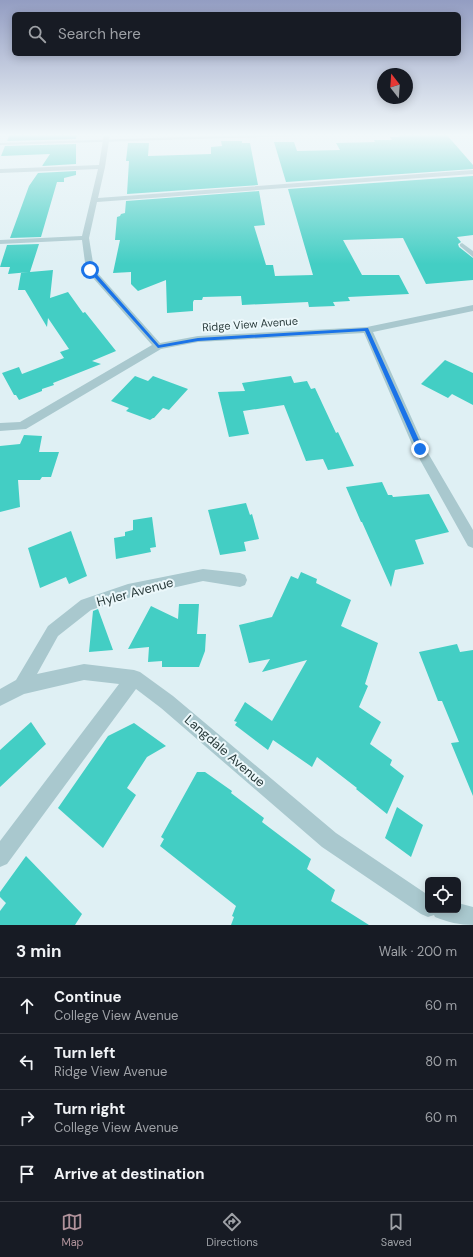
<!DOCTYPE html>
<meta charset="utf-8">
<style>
:root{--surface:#171b24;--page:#242831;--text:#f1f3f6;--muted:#9ea1a6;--line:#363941;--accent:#b0929b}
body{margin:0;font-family:"DM Sans",sans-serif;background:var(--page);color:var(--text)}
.controls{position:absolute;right:12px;bottom:12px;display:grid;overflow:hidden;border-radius:6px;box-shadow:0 2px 10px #0003}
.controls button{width:36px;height:36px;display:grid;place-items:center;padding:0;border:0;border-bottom:1px solid var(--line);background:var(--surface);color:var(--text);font:20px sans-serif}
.compass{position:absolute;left:377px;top:68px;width:36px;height:36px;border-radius:50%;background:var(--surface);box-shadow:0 2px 10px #0003;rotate:343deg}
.stop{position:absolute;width:12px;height:12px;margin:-9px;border:3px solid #1a73e8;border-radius:50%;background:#fff}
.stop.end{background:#1a73e8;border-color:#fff;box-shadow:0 1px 4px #0008}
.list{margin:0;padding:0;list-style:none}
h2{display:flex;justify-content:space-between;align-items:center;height:52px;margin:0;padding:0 16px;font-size:17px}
h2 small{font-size:13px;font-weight:400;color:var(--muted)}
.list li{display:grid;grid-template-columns:26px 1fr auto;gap:12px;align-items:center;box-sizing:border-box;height:56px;padding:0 16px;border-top:1px solid var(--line)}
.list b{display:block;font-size:15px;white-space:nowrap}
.list p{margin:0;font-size:13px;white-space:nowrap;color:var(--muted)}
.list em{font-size:13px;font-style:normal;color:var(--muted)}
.icon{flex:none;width:22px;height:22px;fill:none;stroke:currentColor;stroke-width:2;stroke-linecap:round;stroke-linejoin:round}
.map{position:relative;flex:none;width:473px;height:925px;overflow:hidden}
.search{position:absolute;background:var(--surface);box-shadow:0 2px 10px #0003;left:12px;right:12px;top:12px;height:44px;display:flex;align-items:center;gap:10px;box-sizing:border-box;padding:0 14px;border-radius:6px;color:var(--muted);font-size:15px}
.sheet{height:276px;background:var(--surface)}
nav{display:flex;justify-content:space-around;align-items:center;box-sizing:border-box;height:56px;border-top:1px solid var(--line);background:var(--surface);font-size:11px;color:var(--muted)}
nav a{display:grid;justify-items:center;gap:2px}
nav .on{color:var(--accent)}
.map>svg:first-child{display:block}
.building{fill:#43cec4}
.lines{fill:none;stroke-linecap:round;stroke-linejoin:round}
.lane{fill:#a9c8ce;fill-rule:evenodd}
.street{fill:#a9c8ce;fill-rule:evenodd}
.route{fill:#1a73e8}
.labels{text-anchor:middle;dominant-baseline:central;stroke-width:4;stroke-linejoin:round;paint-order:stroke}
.street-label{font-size:11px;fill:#293b3b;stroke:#ecf8fb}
.near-street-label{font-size:13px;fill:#293b3b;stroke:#ecf8fb}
</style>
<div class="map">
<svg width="473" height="925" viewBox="0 0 473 925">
<rect width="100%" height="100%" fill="#dff0f4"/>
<path class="building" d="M 10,134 L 77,134 L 76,139 L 7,141 Z
M 446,134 L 473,165 L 473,169 L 286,182 L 274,142 L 294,142 L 297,151 L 340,150 L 336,143 L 375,142 L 374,140 L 392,140 L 390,137 L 400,137 L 399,135 Z
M 221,141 L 242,141 L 242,143 L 250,143 L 258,185 L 127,194 L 129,161 L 126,161 L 128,143 L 149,143 L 148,156 L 211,154 L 211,147 L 222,146 Z
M 76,144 L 76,164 L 42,166 L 50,154 L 1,156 L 5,146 Z
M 76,171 L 76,175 L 64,178 L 64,182 L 57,182 L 41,237 L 10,238 L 29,186 L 38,173 Z
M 473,176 L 473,235 L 457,237 L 461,242 L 458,244 L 459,247 L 473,258 L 473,280 L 426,284 L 403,238 L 343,240 L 362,275 L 399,275 L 409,294 L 348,297 L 350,301 L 333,302 L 335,306 L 309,307 L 308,302 L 242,305 L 241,296 L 203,297 L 202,300 L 194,300 L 193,302 L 193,311 L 167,313 L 166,280 L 138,291 L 131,284 L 131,272 L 113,273 L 120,240 L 115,240 L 117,217 L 120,216 L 121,214 L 125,213 L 126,201 L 259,191 L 265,225 L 254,226 L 266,265 L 273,265 L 275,276 L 313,275 L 288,189 Z
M 39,244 L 30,272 L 53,270 L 50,298 L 68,292 L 83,313 L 85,312 L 116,351 L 92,361 L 101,364 L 53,383 L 54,385 L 42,389 L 42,391 L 19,400 L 16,395 L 14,395 L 2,373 L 19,367 L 22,374 L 64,358 L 60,352 L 69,349 L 48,318 L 47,327 L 25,290 L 18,290 L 21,273 L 29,272 L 8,274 L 10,267 L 0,267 L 7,245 Z
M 445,360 L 473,373 L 473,405 L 452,394 L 448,398 L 421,384 Z
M 135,376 L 148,381 L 153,376 L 188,389 L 169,410 L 163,408 L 154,418 L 153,418 L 150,420 L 126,411 L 129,408 L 111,401 Z
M 291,376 L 294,383 L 307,381 L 311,389 L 315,388 L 336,433 L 338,432 L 354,466 L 328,470 L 323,459 L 306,461 L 284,405 L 243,411 L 249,434 L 229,437 L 218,392 L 245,391 L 242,383 Z
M 24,435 L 42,436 L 39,452 L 59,452 L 51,477 L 42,477 L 40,480 L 18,480 L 20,507 L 0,512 L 0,446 L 20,444 Z
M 382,482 L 388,495 L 392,495 L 393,497 L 429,494 L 449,532 L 415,540 L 424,564 L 395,570 L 391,587 L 362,522 L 361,522 L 346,487 Z
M 246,503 L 250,515 L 252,514 L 259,539 L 244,542 L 246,551 L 220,555 L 208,510 Z
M 152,517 L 156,547 L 150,548 L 151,552 L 116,559 L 114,538 L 125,536 L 125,532 L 133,530 L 133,520 Z
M 71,531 L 87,576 L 69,584 L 66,577 L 40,588 L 28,548 Z
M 301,572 L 317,579 L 316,583 L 351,600 L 341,626 L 378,643 L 365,684 L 368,686 L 359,707 L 381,722 L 370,744 L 392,760 L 390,765 L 404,776 L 387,814 L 356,789 L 357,788 L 317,757 L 312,767 L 273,740 L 268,750 L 235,725 L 237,722 L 234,721 L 245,702 L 272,721 L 307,660 L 262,672 L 270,659 L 249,663 L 239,625 L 272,617 L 291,576 L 298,579 Z
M 179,604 L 199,604 L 197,634 L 206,634 L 205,651 L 199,667 L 162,667 L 162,661 L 148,662 L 149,647 L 128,649 L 151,606 L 178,619 Z
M 98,609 L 113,650 L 89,652 L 93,611 Z
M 457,644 L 460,652 L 473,650 L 473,796 L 451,743 L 459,742 L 442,701 L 438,701 L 419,652 Z
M 31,722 L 46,744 L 0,787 L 0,750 Z
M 134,723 L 166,746 L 147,757 L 127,788 L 136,795 L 103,848 L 58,808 L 108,736 Z
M 197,772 L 205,772 L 232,791 L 231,793 L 264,818 L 262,822 L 311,859 L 307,869 L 335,890 L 331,901 L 369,925 L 231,925 L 234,917 L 232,916 L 236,906 L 160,846 L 164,839 L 161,837 Z
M 397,807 L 423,825 L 411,857 L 385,838 Z
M 26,856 L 82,914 L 75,925 L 0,925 L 0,911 L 6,903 L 0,897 L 0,892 Z"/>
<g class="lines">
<path class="lane" d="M 275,134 L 328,134 L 326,135 L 0,145 L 0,143 Z
M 462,243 L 473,251 L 473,257 L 460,246 L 460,244 Z"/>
<path class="street" d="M 104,134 L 110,134 L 105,167 L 98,198 L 473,170 L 473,174 L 97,202 L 89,238 L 94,269 L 160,343 L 198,336 L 367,327 L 473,305 L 473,311 L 373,332 L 425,448 L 473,530 L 473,548 L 468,546 L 414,449 L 364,333 L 198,342 L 161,349 L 26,429 L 0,431 L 0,423 L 20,422 L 152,345 L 86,270 L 82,240 L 0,244 L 0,240 L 82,236 L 98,169 L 0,173 L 0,169 L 99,165 Z
M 203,569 L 240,573 L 245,575 L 247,580 L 245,585 L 240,587 L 203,581 L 128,598 L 91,610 L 58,636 L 37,674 L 84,664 L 134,670 L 140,672 L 173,696 L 336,833 L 428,895 L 428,910 L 458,910 L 458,903 L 473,907 L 473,925 C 460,925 447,922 435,917 L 434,915 L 428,917 L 421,914 L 322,847 L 161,708 L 136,689 L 7,864 L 0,867 L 0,841 L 119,684 L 84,680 L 24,694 L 0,706 L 0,689 L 16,680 L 48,626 L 81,600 L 128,584 Z"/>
</g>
<linearGradient id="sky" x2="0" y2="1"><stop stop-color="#939dc2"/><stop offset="0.51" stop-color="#f1f8fa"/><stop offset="1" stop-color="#f1f8fa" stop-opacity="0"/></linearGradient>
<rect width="473" height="264" fill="url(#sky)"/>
<path class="route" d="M 89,269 L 92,269 L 159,345 L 198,338 L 368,328 L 423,449 L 420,452 L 417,449 L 365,331 L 198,341 L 158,348 L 89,271 Z"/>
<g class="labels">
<g class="street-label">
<text transform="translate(250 324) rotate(-4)">Ridge View Avenue</text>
</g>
<g class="near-street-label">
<text transform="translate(135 592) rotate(-15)">Hyler Avenue</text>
<text transform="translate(225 751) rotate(41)">Langdale Avenue</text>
</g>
</g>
</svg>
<div class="controls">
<button><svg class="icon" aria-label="locate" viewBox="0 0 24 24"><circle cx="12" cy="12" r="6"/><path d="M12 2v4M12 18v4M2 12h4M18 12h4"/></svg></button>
</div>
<svg class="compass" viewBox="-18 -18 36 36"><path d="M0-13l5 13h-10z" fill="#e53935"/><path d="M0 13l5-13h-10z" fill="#9ea1a6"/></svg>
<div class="stop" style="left:90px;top:270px"></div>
<div class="stop end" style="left:420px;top:449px"></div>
<div class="search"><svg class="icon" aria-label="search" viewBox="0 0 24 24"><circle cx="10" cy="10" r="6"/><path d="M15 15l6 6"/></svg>Search here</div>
</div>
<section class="sheet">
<h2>3 min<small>Walk · 200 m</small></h2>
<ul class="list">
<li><svg class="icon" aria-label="ahead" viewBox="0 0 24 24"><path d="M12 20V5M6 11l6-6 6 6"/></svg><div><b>Continue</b><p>College View Avenue</p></div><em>60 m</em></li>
<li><svg class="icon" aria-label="left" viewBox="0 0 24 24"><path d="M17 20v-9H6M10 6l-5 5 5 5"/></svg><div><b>Turn left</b><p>Ridge View Avenue</p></div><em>80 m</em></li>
<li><svg class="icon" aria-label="right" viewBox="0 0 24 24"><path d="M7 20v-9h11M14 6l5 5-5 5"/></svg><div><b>Turn right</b><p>College View Avenue</p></div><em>60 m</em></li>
<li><svg class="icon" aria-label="arrive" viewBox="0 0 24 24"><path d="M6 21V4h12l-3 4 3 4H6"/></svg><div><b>Arrive at destination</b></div></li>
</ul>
</section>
<nav>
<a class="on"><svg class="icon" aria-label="map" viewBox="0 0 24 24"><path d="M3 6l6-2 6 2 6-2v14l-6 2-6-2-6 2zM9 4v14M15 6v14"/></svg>Map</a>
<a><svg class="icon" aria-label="directions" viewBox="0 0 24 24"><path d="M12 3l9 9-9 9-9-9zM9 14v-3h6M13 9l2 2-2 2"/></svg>Directions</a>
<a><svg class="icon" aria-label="saved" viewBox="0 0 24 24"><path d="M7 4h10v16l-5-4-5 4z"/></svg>Saved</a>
</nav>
